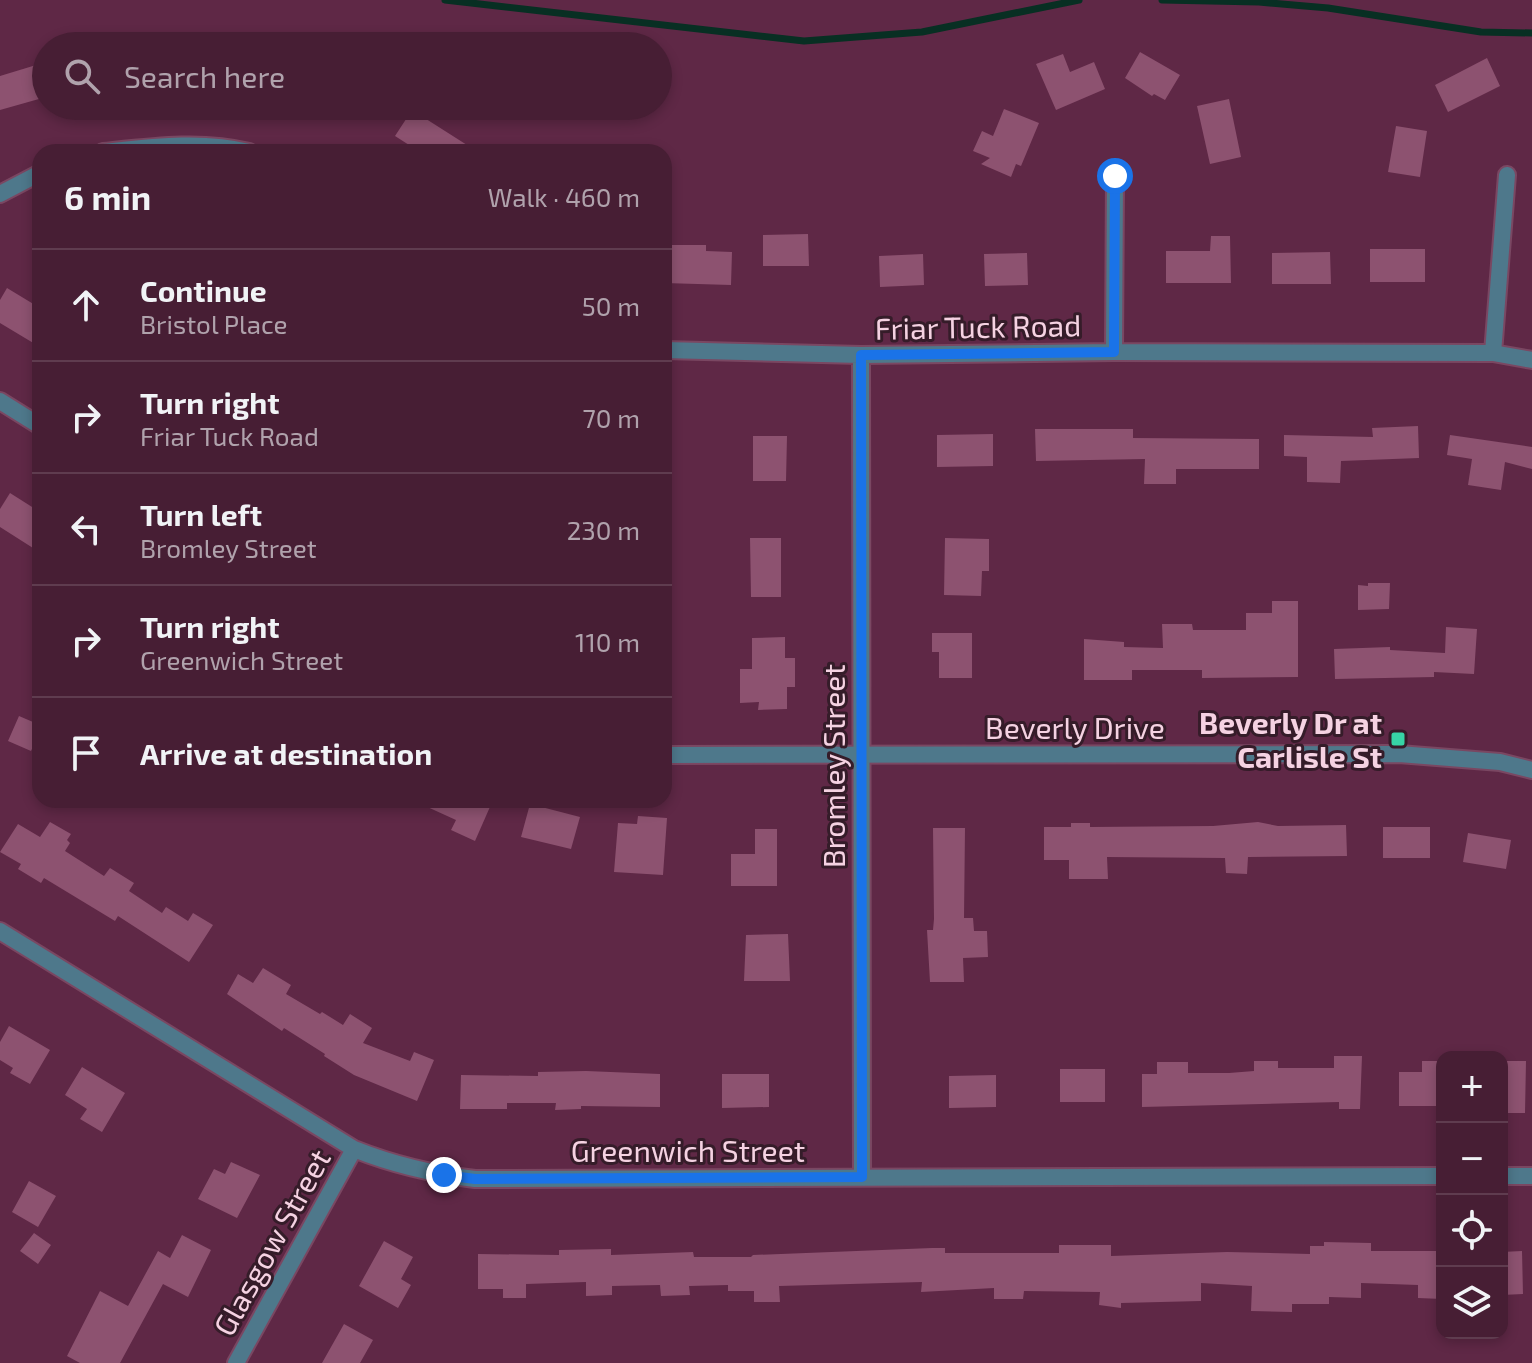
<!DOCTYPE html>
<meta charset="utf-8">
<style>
:root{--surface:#471e34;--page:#512b40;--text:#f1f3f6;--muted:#b0a2ac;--line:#5f3c4f}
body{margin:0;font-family:"Exo 2",sans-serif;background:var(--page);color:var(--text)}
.controls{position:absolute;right:24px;bottom:24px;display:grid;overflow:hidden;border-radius:16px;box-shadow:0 4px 12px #0003}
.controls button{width:72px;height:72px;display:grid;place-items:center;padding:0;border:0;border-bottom:2px solid var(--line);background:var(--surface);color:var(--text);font:40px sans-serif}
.stop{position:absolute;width:24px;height:24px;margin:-18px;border:6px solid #1a73e8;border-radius:50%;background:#fff}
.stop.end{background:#1a73e8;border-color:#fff;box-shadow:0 2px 8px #0008}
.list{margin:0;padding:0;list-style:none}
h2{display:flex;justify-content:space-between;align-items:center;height:104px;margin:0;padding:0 32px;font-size:34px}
h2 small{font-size:26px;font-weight:400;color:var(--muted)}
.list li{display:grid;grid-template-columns:52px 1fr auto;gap:24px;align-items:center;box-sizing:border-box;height:112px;padding:0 32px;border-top:2px solid var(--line)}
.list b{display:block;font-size:30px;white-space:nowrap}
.list p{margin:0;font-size:26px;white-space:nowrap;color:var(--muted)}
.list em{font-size:26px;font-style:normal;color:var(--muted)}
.icon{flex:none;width:44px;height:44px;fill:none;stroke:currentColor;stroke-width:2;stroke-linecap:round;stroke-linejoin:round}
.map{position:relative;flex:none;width:1532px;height:1363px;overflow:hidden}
.search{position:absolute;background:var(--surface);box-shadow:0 4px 12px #0003;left:32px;top:32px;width:640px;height:88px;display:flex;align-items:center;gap:20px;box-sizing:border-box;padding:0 28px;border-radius:44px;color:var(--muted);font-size:30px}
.panel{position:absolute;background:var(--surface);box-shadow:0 4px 12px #0003;left:32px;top:144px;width:640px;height:664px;border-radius:24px}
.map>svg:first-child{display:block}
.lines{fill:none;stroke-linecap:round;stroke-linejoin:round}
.stream{stroke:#082f23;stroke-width:7}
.building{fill:#8d5270}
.minor-casing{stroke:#7a4762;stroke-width:20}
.tertiary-casing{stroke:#7a4762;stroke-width:20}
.minor{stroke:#4e788b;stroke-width:16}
.tertiary{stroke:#4e788b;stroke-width:16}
.route{stroke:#1a73e8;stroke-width:10}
.poi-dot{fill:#37d4a6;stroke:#351c29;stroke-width:3}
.labels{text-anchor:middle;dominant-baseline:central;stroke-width:6;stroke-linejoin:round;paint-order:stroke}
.street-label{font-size:30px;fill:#f5d2e2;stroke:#351c29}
.poi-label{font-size:30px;font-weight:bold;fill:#f5d2e2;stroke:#351c29;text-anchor:end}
</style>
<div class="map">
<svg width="1532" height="1363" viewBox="0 0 1532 1363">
<rect width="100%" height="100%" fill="#5f2846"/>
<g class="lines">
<path class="stream" d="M 445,0 L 804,41 L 922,32 L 1079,0
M 1162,0 L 1259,2 L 1328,8 L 1481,32 L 1532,33"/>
</g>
<path class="building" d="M 1140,52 L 1180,75 L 1165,100 L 1154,94 L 1152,96 L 1125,78 Z
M 1063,54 L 1070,72 L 1094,62 L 1105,89 L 1056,110 L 1036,64 Z
M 1487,58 L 1500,86 L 1448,112 L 1435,85 Z
M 46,62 L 46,97 L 0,110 L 0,76 Z
M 1229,99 L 1241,157 L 1210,164 L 1197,106 Z
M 1004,109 L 1039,123 L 1021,166 L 1016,164 L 1011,177 L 981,164 L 990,158 L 973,151 L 982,131 L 993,136 Z
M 412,110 L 478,152 L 420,152 L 395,136 Z
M 1396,126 L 1427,131 L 1420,177 L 1388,172 Z
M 808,234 L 809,266 L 763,266 L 763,235 Z
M 1211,236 L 1230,236 L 1231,283 L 1166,283 L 1166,251 L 1210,251 Z
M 664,245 L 706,245 L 706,251 L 732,252 L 731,285 L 664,283 Z
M 1370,249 L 1425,249 L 1425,282 L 1370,282 Z
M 1330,252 L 1331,284 L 1272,284 L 1272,253 Z
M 1027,253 L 1028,285 L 985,286 L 984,254 Z
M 923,254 L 924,285 L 880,287 L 879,256 Z
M 7,288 L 40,308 L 40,347 L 0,323 L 0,300 Z
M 1418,426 L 1419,458 L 1341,461 L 1340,483 L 1307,482 L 1307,457 L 1284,456 L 1284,435 L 1373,437 L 1372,428 Z
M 1035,429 L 1133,429 L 1133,438 L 1259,439 L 1259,469 L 1176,469 L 1176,484 L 1144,484 L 1145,459 L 1036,461 Z
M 993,434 L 993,466 L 937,467 L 937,435 Z
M 1450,435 L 1532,447 L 1532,469 L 1505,462 L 1501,490 L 1468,485 L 1472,459 L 1447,455 Z
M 753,436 L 787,436 L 786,481 L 753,481 Z
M 10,493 L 40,512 L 40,537 L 33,548 L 0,527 L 0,509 Z
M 750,538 L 781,538 L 781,597 L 751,597 Z
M 945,538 L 989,539 L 989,571 L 982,571 L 981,596 L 944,595 Z
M 1368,583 L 1390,583 L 1389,609 L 1358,610 L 1358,585 L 1368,586 Z
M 1272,601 L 1298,601 L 1298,677 L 1202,678 L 1202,670 L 1132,670 L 1132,680 L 1084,680 L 1084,639 L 1124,642 L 1124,647 L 1163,648 L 1162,624 L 1192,624 L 1193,630 L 1246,630 L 1246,613 L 1272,613 Z
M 1446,627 L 1477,629 L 1474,674 L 1434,672 L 1434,677 L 1335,679 L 1334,649 L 1390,647 L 1390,650 L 1445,653 Z
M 932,633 L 972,633 L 972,678 L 939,678 L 939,652 L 932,652 Z
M 785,637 L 785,658 L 795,658 L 795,687 L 787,687 L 787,709 L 758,710 L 759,702 L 740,703 L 740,669 L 752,669 L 752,638 Z
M 19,716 L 40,725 L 40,732 L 31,751 L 8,741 Z
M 412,800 L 493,800 L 475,841 L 451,830 L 456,820 Z
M 530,804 L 580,817 L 571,849 L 521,837 Z
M 638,816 L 667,818 L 663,875 L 614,872 L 618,823 L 637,824 Z
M 50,822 L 71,834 L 67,840 L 70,843 L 65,851 L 104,876 L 110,868 L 134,883 L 129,891 L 162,913 L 166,907 L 188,921 L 193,913 L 213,925 L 189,962 L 118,916 L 115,921 L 44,878 L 41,883 L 18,869 L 21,864 L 0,852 L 18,824 L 40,837 Z
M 1258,822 L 1278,826 L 1346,825 L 1347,856 L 1248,857 L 1247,874 L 1226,873 L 1225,858 L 1107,857 L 1108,879 L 1069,879 L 1069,860 L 1044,860 L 1044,827 L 1071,827 L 1071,823 L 1090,823 L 1090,827 L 1213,826 Z
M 1383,827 L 1430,827 L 1430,858 L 1383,858 Z
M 933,828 L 965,828 L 964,918 L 973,918 L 974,931 L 987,931 L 988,957 L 963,958 L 964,982 L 930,982 L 927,930 L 933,930 L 934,919 Z
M 755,829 L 777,829 L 777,886 L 731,886 L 731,854 L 755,854 Z
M 1468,833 L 1511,840 L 1506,869 L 1463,862 Z
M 788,934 L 790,981 L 744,981 L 746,935 Z
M 263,968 L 291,985 L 286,994 L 320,1014 L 322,1012 L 343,1025 L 350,1014 L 372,1028 L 363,1043 L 410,1061 L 414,1052 L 434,1060 L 417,1101 L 354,1075 L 324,1056 L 325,1054 L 284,1028 L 282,1031 L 227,994 L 238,974 L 253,983 Z
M 9,1026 L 50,1050 L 30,1084 L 10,1073 L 13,1068 L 0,1060 L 0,1042 Z
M 1334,1056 L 1362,1056 L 1360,1109 L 1339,1109 L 1339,1102 L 1142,1107 L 1142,1074 L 1157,1074 L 1157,1062 L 1188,1062 L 1188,1073 L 1229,1073 L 1254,1071 L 1254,1061 L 1278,1061 L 1278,1068 L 1334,1068 Z
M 1422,1061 L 1442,1061 L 1442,1106 L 1399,1106 L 1399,1072 L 1422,1072 Z
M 1502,1061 L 1526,1061 L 1525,1113 L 1502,1113 Z
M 82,1067 L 125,1093 L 102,1132 L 80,1119 L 87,1109 L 65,1095 Z
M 1060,1069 L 1105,1069 L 1105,1102 L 1060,1102 Z
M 586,1071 L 660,1074 L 660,1107 L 581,1106 L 581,1109 L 555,1110 L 556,1103 L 507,1103 L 507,1109 L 460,1109 L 461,1075 L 538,1076 L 538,1072 Z
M 722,1074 L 769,1074 L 769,1107 L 722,1108 Z
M 996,1075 L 996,1107 L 949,1108 L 949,1076 Z
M 231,1162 L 260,1175 L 237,1218 L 198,1199 L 214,1169 L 225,1174 Z
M 29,1181 L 56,1196 L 38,1227 L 12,1212 Z
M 34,1233 L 51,1245 L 38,1264 L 20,1251 Z
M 182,1235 L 211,1250 L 188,1297 L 163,1284 L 120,1363 L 80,1363 L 67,1356 L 100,1291 L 128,1306 L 158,1251 L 170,1258 Z
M 384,1241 L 413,1257 L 401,1279 L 411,1285 L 398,1308 L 359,1286 Z
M 1324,1242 L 1371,1243 L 1371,1251 L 1442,1251 L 1442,1299 L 1418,1298 L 1418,1285 L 1361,1283 L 1361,1298 L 1329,1297 L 1329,1304 L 1292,1304 L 1292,1312 L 1251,1311 L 1252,1286 L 1201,1283 L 1201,1301 L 1121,1303 L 1121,1308 L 1099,1305 L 1100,1292 L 1024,1291 L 1023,1299 L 994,1299 L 994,1288 L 921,1292 L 922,1282 L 779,1286 L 780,1302 L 754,1302 L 754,1291 L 728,1291 L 728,1285 L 689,1286 L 690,1295 L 661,1296 L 660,1285 L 612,1286 L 612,1295 L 586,1296 L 586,1282 L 526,1284 L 526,1298 L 503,1298 L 503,1289 L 478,1289 L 478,1254 L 559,1255 L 559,1250 L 611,1249 L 611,1255 L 693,1252 L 694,1257 L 751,1257 L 753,1255 L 932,1248 L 945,1248 L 945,1253 L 1059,1253 L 1059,1245 L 1111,1245 L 1111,1256 L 1227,1252 L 1310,1254 L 1310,1246 L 1324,1246 Z
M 1522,1251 L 1523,1294 L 1502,1295 L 1502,1252 Z
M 344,1324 L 373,1340 L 360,1363 L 322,1363 Z"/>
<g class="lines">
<defs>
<path id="minor" d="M 103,152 C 150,147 202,140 249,152
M 0,194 L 40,173
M 664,350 L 861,355 L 1114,352 L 1493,353 L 1532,360
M 1114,352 L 1115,176
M 1493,353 L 1507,175
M 861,355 L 862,1177
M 0,931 L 354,1149 C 394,1165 433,1174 475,1179 L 1442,1176
M 1502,1176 L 1532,1176
M 236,1363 L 354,1149"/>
<path id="tertiary" d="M 0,401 L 40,426
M 664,755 L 1399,754 L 1500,762 L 1532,770"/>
</defs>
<use href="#minor" class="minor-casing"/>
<use href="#tertiary" class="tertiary-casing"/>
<use href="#minor" class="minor"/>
<use href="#tertiary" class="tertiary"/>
</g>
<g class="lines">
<path class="route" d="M 444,1175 L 475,1179 L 862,1177 L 861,355 L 1114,352 L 1115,176"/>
</g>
<rect class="poi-dot" x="1390" y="731" width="16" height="16" rx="4"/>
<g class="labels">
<g class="street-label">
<text transform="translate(978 326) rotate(-1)">Friar Tuck Road</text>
<text x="1075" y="727">Beverly Drive</text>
<text transform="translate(833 766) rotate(-90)">Bromley Street</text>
<text x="688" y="1150">Greenwich Street</text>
<text transform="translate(271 1242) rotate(-61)">Glasgow Street</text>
</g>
<g class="poi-label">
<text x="1382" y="722">Beverly Dr at<tspan x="1382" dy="34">Carlisle St</tspan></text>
</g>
</g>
</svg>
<div class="controls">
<button>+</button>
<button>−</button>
<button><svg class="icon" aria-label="locate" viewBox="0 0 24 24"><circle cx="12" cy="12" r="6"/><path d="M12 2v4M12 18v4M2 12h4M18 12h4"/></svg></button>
<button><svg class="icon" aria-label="layers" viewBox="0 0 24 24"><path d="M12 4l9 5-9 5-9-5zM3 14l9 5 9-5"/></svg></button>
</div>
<div class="stop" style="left:1115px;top:176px"></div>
<div class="stop end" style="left:444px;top:1175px"></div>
<div class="search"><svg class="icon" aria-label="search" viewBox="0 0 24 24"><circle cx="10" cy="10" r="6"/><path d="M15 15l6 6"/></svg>Search here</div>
<section class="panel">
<h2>6 min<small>Walk · 460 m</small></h2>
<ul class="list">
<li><svg class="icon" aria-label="ahead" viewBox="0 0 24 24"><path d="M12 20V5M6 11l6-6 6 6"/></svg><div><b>Continue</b><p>Bristol Place</p></div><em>50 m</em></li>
<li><svg class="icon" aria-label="right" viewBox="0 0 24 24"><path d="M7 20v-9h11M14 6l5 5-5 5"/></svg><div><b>Turn right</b><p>Friar Tuck Road</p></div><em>70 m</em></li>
<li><svg class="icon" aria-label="left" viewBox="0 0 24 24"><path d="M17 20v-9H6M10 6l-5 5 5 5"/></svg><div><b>Turn left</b><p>Bromley Street</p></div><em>230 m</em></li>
<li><svg class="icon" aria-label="right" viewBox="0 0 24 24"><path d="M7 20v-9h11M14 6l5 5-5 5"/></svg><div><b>Turn right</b><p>Greenwich Street</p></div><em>110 m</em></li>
<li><svg class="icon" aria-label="arrive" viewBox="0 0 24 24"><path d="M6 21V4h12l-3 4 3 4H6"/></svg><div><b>Arrive at destination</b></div></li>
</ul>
</section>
</div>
